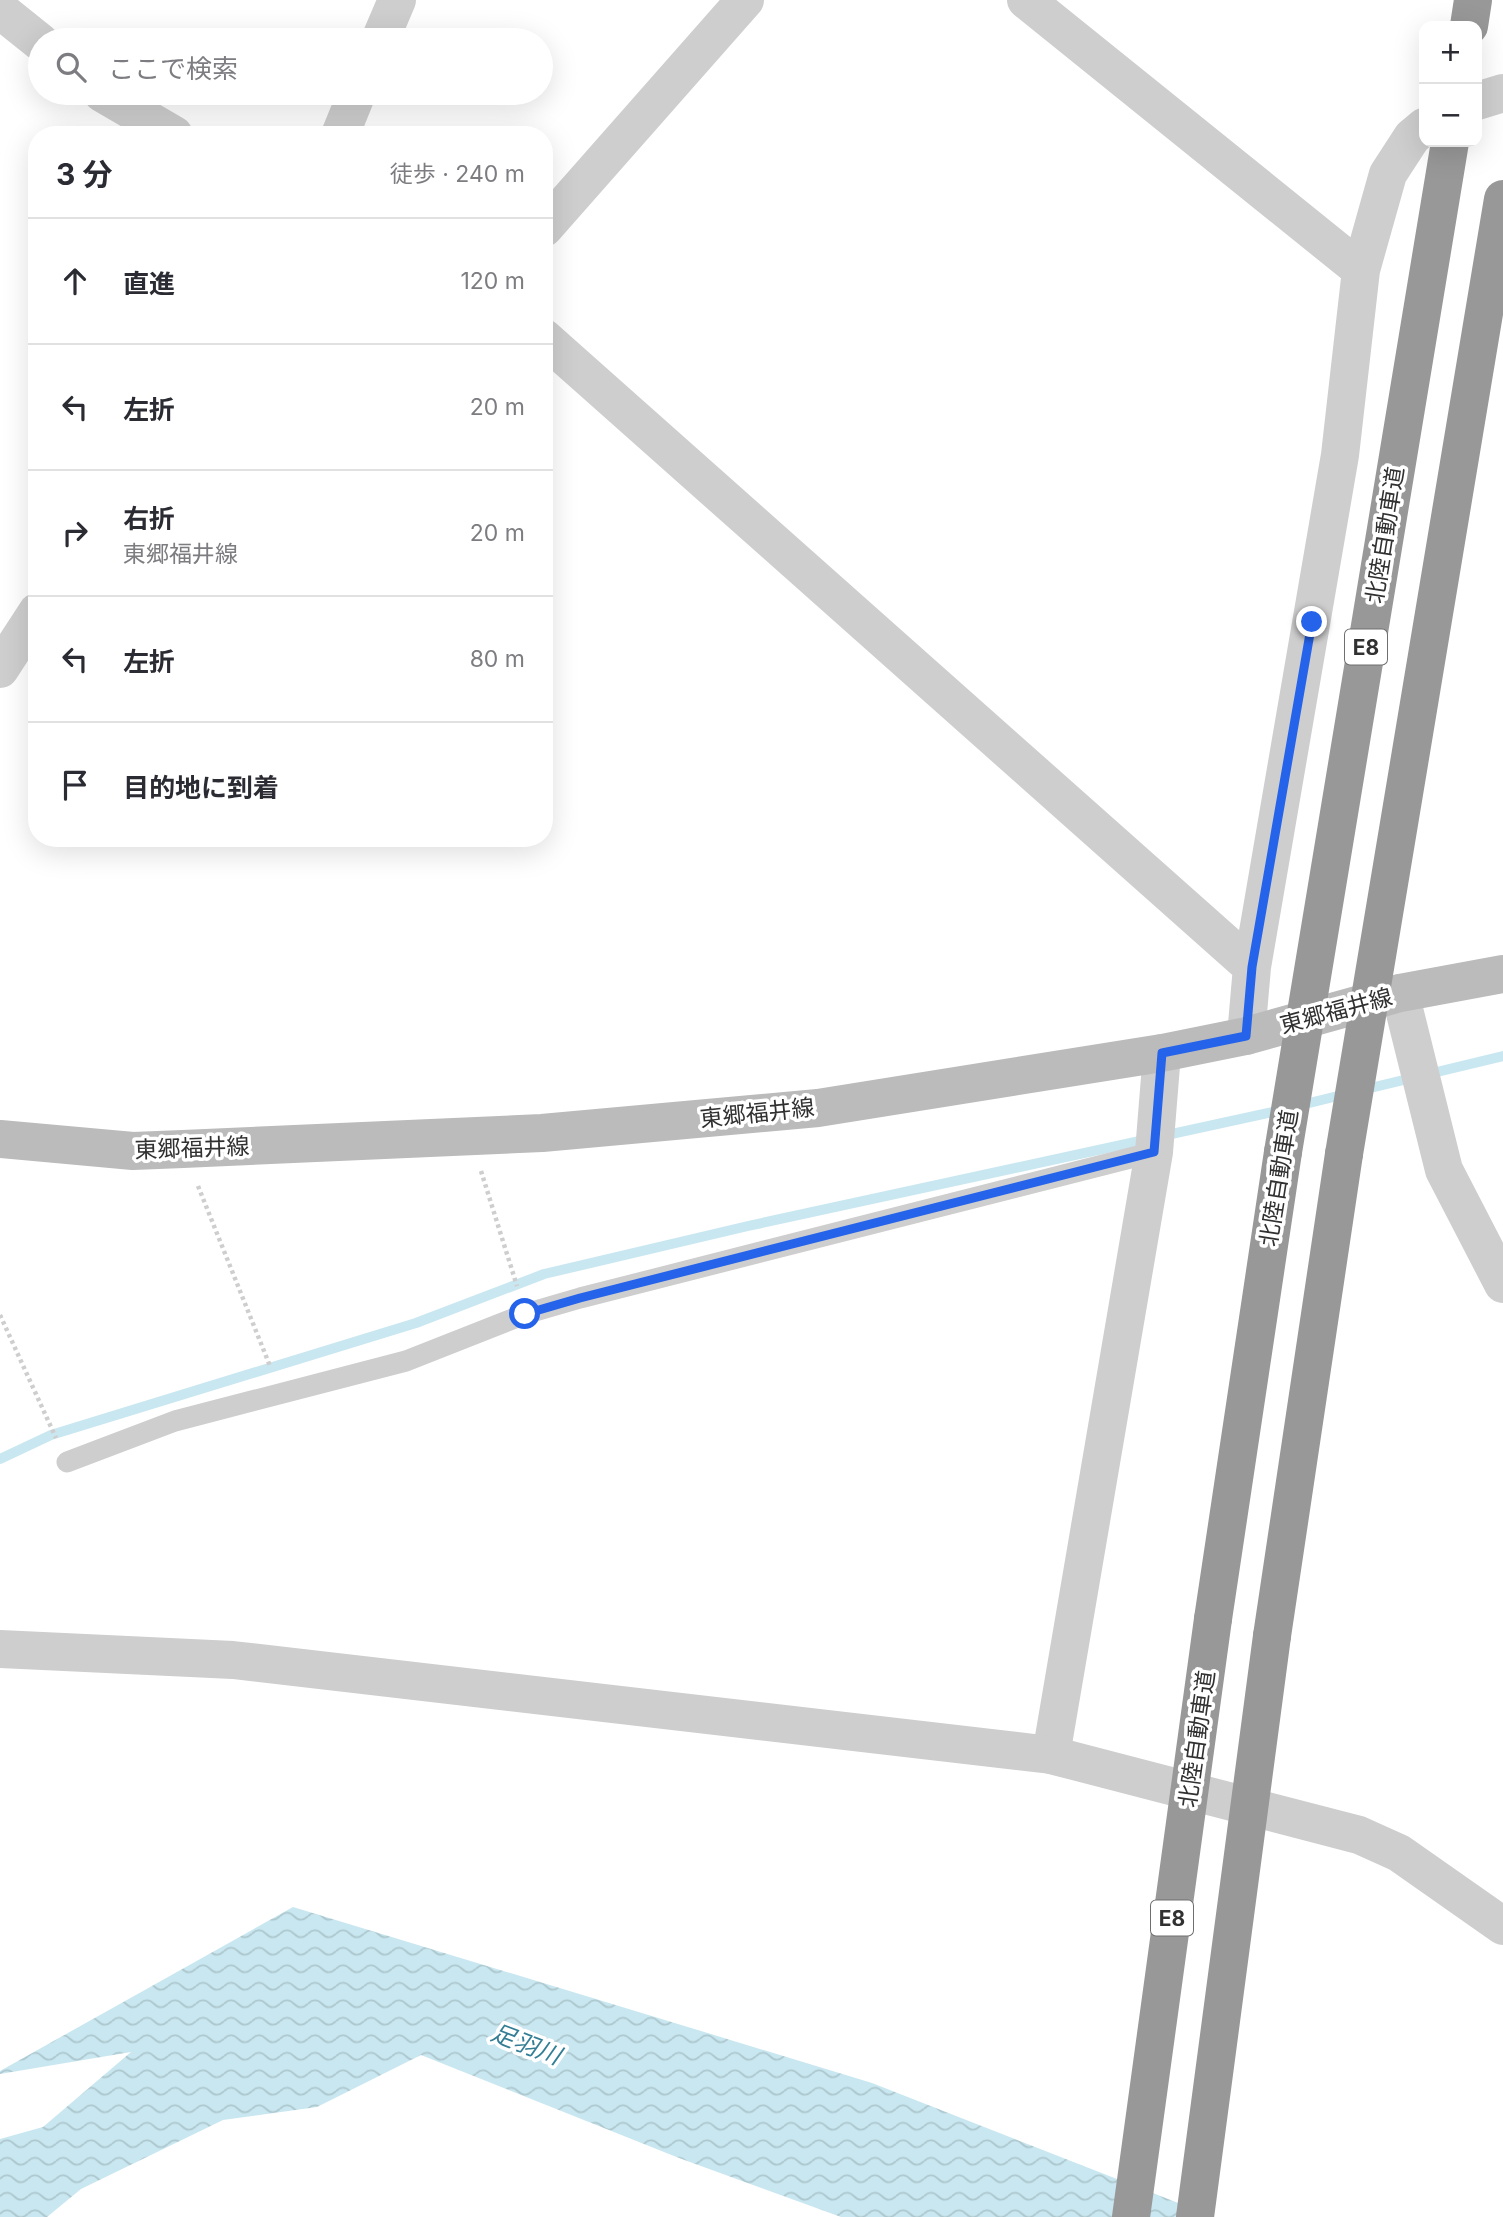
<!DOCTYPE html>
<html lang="ja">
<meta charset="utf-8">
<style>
:root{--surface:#fff;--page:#f7f7f7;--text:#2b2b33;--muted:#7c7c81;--line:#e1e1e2}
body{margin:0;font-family:Inter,"Noto Sans JP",sans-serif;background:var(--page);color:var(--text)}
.controls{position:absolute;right:21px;top:21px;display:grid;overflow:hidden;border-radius:14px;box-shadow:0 7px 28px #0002}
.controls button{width:63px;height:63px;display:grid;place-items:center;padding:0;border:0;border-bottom:2px solid var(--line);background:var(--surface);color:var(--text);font:35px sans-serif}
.stop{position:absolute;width:21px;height:21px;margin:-16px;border:5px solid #2563eb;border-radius:50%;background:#fff}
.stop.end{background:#2563eb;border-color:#fff;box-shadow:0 2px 7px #0008}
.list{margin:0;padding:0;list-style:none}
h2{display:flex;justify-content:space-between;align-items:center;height:91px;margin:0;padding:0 28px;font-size:30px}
h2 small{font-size:23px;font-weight:400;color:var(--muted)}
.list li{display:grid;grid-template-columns:46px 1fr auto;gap:21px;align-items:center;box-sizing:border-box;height:126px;padding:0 28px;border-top:2px solid var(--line)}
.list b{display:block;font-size:26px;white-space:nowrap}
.list p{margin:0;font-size:23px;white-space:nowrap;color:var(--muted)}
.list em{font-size:23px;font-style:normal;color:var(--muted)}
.icon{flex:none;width:38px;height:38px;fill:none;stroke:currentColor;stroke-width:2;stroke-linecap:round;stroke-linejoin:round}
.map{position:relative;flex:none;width:1503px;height:2217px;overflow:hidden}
.search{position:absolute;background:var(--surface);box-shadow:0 7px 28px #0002;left:28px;top:28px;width:525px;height:77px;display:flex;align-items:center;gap:18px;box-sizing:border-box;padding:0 24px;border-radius:38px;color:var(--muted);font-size:26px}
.panel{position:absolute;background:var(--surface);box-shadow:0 7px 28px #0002;left:28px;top:126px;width:525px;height:721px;border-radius:28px}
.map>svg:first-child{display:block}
.water{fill:url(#water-waves)}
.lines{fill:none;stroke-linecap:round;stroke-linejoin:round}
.stream{stroke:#c9e7f0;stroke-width:10}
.path{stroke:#cecece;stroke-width:4.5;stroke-dasharray:3.5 3.5;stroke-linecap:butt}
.service{stroke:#cecece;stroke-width:21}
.minor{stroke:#cecece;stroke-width:38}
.tertiary{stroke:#cecece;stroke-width:38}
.secondary{stroke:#bbb;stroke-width:38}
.motorway{stroke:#989898;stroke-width:38}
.motorway-bridge{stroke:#989898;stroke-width:38}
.route{stroke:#2563eb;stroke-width:9}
.labels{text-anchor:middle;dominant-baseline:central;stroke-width:7;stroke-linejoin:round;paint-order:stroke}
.shield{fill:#fff;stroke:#6f6f6f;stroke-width:2}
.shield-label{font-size:21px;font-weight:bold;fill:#313131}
.street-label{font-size:23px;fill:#313131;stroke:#fff}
.water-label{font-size:24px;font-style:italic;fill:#347e95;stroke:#fff}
</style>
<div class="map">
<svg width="1503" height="2217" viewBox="0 0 1503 2217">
<defs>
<pattern id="water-waves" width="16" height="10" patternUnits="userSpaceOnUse" patternTransform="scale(1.75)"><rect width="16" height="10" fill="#c9e7f0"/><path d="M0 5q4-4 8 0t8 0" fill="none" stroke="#adc7ce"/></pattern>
</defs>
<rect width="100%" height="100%" fill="#fff"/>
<path class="water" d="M 293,1907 L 872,2083 L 1214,2217 L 841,2217 L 679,2158 L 421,2055 L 317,2107 L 223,2120 L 81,2189 L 47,2217 L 0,2217 L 0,2139 L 43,2127 L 131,2052 L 0,2074 L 0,2071 Z"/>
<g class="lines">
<path class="stream" d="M 1362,1090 L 1503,1056
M 1297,1106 L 1346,1094
M 0,1459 L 51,1435 L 416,1323 L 544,1274 L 748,1226 L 1282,1110"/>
<path class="path" d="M 481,1171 L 517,1286
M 198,1186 L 270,1366
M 0,1315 L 56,1438"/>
<path class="service" d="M 67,1462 L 175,1421 L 406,1361 L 525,1314 L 580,1298 L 1154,1152"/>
<path class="minor" d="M 1026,0 L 1361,270
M 0,10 L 40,42
M 380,40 L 397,0
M 102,93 L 174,135
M 1477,101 L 1503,93
M 340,135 L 357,93
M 544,228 L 745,0
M 544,338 L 1252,967
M 0,669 L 37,612
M 1400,993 L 1444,1170 L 1503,1284
M 1246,1036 L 1252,967 L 1340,455 L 1361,270 L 1388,174 L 1412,137 L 1424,127
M 1051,1755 L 1154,1152 L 1162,1053"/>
<path class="tertiary" d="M 0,1649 L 233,1660 L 1051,1755 L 1359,1835 L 1399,1853 L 1503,1926"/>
<path class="secondary" d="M 0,1139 L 133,1151 L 183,1149 L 542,1133 L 818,1108 L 1162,1053 L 1246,1036 L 1400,993 L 1503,974"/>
<path class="motorway" d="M 1469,26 L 1473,0
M 1213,1619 L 1283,1152
M 1272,1636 L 1344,1154"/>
<path class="motorway-bridge" d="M 1283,1152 L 1450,142
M 1344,1154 L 1503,199
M 1131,2217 L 1213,1619
M 1195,2217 L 1272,1636"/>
</g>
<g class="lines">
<path class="route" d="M 525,1314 L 580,1298 L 1154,1152 L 1162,1053 L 1246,1036 L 1252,967 L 1312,622"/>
</g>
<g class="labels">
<g class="shield">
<rect x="1345" y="629.5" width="42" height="35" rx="5"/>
<rect x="1151" y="1900.5" width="42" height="35" rx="5"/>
</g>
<g class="shield-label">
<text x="1366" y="647">E8</text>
<text x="1172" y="1918">E8</text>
</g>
<g class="street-label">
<text transform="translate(1385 535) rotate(-81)">北陸自動車道</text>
<text transform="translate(1336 1011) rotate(-15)">東郷福井線</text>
<text transform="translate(757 1113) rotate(-6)">東郷福井線</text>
<text transform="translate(192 1148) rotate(-2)">東郷福井線</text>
<text transform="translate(1279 1178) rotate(-81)">北陸自動車道</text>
<text transform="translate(1197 1739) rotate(-82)">北陸自動車道</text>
</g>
<g class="water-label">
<text transform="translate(526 2044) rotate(21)">足羽川</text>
</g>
</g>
</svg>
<div class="controls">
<button>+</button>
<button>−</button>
</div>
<div class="stop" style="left:525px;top:1314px"></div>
<div class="stop end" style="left:1312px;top:622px"></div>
<div class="search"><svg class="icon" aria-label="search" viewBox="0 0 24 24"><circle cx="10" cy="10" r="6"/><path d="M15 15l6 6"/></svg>ここで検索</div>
<section class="panel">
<h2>3 分<small>徒歩 · 240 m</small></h2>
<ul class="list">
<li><svg class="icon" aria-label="ahead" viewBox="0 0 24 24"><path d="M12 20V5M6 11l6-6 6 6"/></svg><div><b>直進</b></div><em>120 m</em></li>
<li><svg class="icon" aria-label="left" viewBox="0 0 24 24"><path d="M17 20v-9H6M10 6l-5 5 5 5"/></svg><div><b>左折</b></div><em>20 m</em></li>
<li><svg class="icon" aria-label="right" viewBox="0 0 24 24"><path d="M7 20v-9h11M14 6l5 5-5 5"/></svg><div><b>右折</b><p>東郷福井線</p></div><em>20 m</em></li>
<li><svg class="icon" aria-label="left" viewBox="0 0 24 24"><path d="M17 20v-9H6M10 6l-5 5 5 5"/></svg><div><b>左折</b></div><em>80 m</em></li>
<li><svg class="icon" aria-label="arrive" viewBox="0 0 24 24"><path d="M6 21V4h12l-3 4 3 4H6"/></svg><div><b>目的地に到着</b></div></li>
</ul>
</section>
</div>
